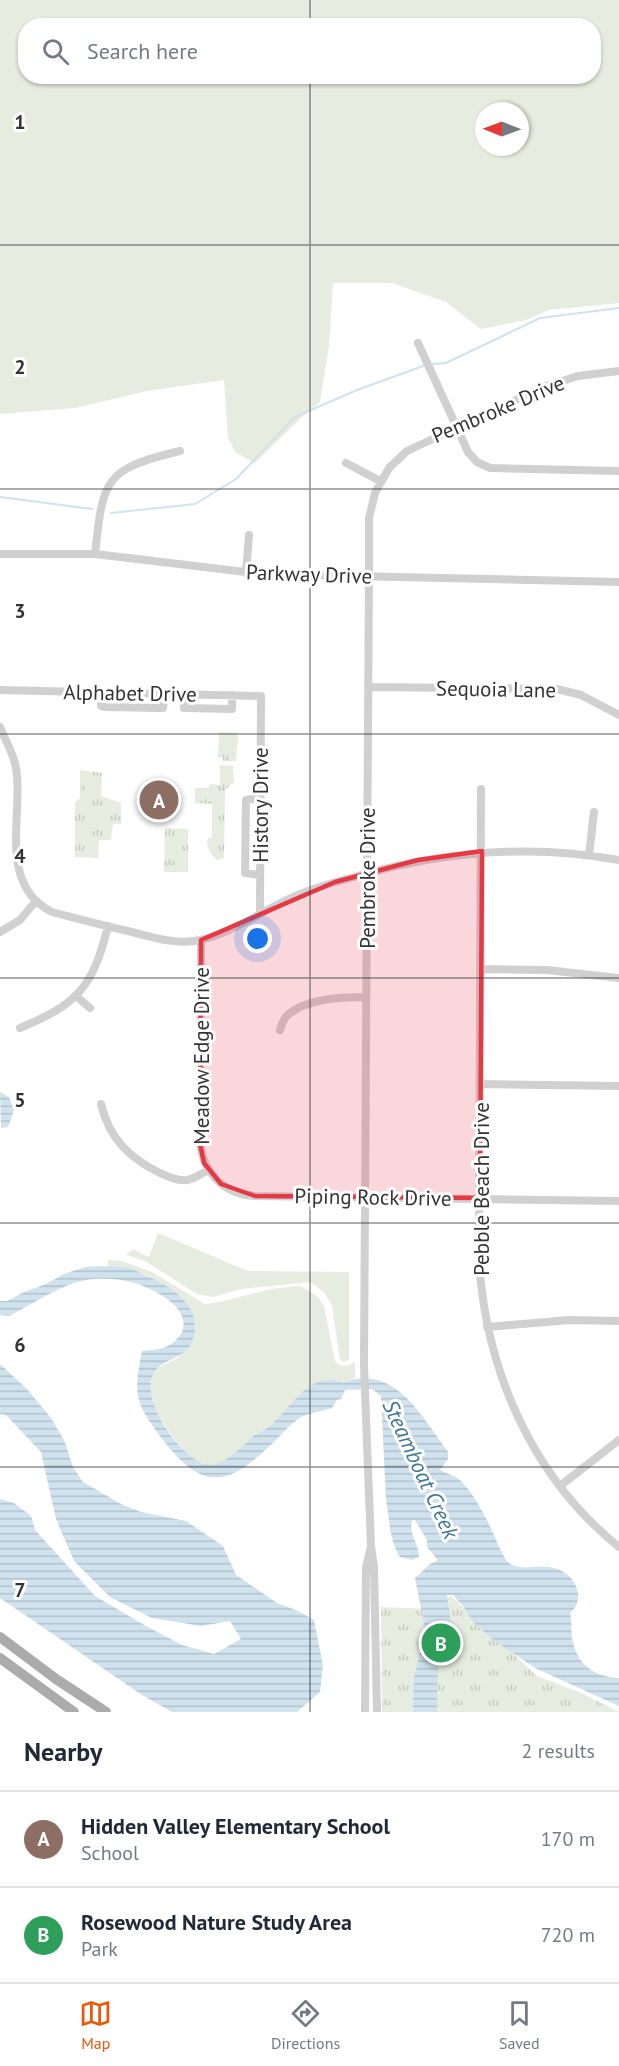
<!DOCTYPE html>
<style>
:root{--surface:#fff;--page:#f2f2f3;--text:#1f2937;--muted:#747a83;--line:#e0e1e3;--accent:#ea580c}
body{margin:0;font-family:"PT Sans",sans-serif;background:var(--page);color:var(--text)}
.compass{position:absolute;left:475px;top:102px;width:54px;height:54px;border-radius:50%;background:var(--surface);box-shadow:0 2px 4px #0004;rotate:271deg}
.you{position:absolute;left:258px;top:939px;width:21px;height:21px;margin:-15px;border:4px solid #fff;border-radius:50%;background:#1a73e8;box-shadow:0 0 0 9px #1a73e833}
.badge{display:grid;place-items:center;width:39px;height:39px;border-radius:50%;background:var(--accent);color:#fff;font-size:20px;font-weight:700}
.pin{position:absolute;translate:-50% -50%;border:3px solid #fff;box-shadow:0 2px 6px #0006}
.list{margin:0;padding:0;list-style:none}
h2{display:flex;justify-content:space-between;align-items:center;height:78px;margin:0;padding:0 24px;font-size:26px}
h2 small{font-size:20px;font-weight:400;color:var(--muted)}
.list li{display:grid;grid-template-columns:39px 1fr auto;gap:18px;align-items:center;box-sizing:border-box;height:96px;padding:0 24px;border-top:2px solid var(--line)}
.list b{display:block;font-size:22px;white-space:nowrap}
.list p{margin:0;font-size:20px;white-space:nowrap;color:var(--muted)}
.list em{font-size:20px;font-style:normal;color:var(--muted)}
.icon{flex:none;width:33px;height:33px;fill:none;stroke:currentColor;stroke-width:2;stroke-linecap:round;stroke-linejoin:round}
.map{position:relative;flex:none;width:619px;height:1712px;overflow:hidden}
.search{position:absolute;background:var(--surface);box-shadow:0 2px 4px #0004;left:18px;right:18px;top:18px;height:66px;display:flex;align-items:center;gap:15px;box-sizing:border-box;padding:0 21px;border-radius:24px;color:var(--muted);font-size:22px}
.sheet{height:270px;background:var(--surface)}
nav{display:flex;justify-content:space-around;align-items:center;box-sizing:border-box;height:84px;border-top:2px solid var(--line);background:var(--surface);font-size:16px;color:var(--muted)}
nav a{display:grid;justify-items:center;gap:3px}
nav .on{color:var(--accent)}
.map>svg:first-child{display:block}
.grass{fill:#e6ecdf;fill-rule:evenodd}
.park{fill:url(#park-tufts)}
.water{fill:url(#water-rules)}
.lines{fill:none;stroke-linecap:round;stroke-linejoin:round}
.stream{stroke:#cfe2ee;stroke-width:2}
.minor{stroke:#d0d0d0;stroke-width:8}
.major{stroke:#ababab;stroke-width:10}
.marked{fill:#e63946;fill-opacity:0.2;stroke:#e63946;stroke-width:4.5;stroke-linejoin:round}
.grid{fill:none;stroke:#333;stroke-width:1.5;stroke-opacity:0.55}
.labels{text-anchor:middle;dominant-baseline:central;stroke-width:6;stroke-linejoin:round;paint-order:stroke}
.street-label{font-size:21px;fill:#333;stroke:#fff}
.water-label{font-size:22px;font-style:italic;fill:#3f7597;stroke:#fff}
.grid-label{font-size:20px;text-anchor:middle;font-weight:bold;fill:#333;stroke:#fff;stroke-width:6;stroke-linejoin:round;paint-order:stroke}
</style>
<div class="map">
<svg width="619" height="1712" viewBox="0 0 619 1712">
<defs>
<pattern id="park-tufts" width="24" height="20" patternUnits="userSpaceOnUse" patternTransform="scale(1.5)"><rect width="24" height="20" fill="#e6ecdf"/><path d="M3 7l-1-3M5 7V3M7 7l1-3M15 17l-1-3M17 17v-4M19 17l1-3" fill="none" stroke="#c6cbc0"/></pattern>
<pattern id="water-rules" width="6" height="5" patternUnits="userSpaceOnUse" patternTransform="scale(1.5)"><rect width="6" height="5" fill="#cfe2ee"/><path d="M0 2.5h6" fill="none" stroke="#b2c2cd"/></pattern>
</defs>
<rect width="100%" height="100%" fill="#fff"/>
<path class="grass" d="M 0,0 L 619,0 L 619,303 L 549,310 L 526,320 L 481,329 L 446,302 L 392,283 L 333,283 L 329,346 L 320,402 L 303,416 L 255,463 L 236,453 L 228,438 L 224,380 L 147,391 L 75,408 L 0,414 ZM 26,26 L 594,26 L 594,76 L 26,76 ZM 484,111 L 520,111 L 520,147 L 484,147 Z
M 158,1233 L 248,1271 L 349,1272 L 349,1360 L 344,1362 L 340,1360 L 332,1305 L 324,1292 L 310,1282 L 241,1289 L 213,1297 L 197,1294 L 145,1261 L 126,1255 L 133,1249 L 149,1257 Z
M 108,1260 L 122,1261 L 152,1272 L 205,1304 L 220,1302 L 271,1289 L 297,1286 L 304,1288 L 318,1297 L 324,1306 L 335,1361 C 341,1369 347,1366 355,1362 L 355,1378 L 343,1383 L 336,1380 C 324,1386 310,1391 299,1398 C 287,1405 280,1418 270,1427 C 265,1431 259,1432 254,1436 C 241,1445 224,1471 205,1466 C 192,1462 182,1448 174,1438 C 163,1423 145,1401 151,1381 C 155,1363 174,1364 184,1352 C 217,1315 167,1281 135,1271 C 127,1268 117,1268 108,1267 Z"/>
<path class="park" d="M 219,732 L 238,733 L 236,761 L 223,761 L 223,757 L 218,757 Z
M 220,765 L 233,766 L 234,782 L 225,790 L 224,858 L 217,860 C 211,854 205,847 208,838 L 212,838 L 212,804 L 195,803 L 195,788 L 209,788 L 210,784 L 220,785 Z
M 80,770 L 102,773 L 101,796 L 121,803 L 121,824 L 113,824 L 111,840 L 99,840 L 98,858 L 75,857 L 75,803 L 80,798 Z
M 165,828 L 188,829 L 188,872 L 164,872 Z
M 451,1596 L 537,1676 L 581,1693 L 619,1712 L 382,1712 L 381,1607 L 428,1609 Z"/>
<path class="water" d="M 0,1092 L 9,1097 L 14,1110 L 8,1127 L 1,1128 Z
M 85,1267 C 96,1266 109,1266 121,1267 C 130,1267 139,1272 147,1276 C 172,1287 203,1306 193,1339 C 188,1358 167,1357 156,1370 C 136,1394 174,1445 194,1459 C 216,1475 235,1453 251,1438 C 256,1433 265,1431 270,1426 C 290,1409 312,1368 343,1383 C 394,1362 422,1417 448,1452 L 448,1459 L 440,1470 C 446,1474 455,1475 460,1480 C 474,1494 486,1517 494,1535 C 498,1543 502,1557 509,1563 C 521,1572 541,1564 554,1568 C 575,1573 587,1598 570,1613 C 573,1623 570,1633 573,1642 C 578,1666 596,1677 619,1678 L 619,1706 L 537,1669 L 496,1642 L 473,1622 L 463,1606 L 453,1595 L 447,1595 L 451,1624 L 438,1669 L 437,1712 L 413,1712 L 414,1678 L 423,1640 L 424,1623 L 415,1578 L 430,1564 L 438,1560 L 427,1547 L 427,1540 L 415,1520 L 412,1520 C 408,1536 419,1542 419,1557 L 412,1560 L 400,1557 C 389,1540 390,1520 386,1500 L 381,1396 L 372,1389 L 345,1390 L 341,1399 L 337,1400 L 332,1408 C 321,1412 308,1412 298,1419 C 290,1425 284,1431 278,1438 C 232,1483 207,1497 163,1440 C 135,1403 133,1396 142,1351 C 150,1350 158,1350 165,1347 C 171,1346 179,1338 182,1332 C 192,1307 153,1289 135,1283 C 122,1279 108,1278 94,1279 C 65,1281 35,1303 9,1316 L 0,1315 L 0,1301 L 7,1301 L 24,1292 L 46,1284 L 64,1274 Z
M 0,1364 L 27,1389 L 51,1418 L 65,1442 L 73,1467 L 83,1482 L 121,1504 L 141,1512 L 186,1521 L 223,1546 L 236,1575 L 277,1603 L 298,1611 L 314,1620 L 323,1665 L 320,1692 L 297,1712 L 172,1712 L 142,1695 L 0,1598 L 0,1499 L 14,1503 L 31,1516 L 35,1530 L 95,1596 L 146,1626 L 182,1645 L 214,1654 L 241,1639 L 230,1621 L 201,1626 L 152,1618 L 110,1597 L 74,1561 L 56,1519 L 41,1452 L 6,1415 L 0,1414 Z"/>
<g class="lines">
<path class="stream" d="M 432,364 L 446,363 L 540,318 L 619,308
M 0,497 L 92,509
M 111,513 L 195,504 L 236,479 L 295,417 L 357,390 L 426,365"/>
<path class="minor" d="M 418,343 L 468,452 L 477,462 L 490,468 L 619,471
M 346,463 L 380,481
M 0,554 L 95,554 L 262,574 L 619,582
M 95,554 C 103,479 104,469 180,451
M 246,573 L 249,535
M 368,687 L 557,689 L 581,695 L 619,715
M 0,690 L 261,696 L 260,913
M 101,692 L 101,706 L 104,707 L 163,708 L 165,694
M 184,694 L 184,708 L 232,709 L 232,695
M 0,727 C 6,742 16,758 17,775 C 21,823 0,886 52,912 C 79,919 105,926 132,932 C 152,937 173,944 194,941 C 227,937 266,908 298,895 C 316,887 335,882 354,877 C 441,852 529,843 619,860
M 481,789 L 479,1261 C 486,1371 532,1477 619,1547
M 589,855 L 594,812
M 260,875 L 245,873 L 246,800 L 260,798
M 0,932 L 20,920 L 35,902
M 201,940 L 200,1144 C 204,1174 224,1194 255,1196 L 619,1201
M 481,969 L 547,970 L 619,978
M 76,996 L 90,1008
M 20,1028 C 78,1004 93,987 108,926
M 280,1030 C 281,1026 283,1021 285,1018 C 302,998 343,997 366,997
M 480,1084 L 618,1086
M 101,1104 C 109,1138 129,1158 160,1173 C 169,1177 177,1181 187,1180 C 195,1179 201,1174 208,1170
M 487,1327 L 569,1320 L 619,1321
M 560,1486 L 619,1440
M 365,1712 L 366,1568 L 371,1546
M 377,1712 L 374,1567 L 371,1546 L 364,1365 L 369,569 L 369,518 L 375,493 L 389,468 L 407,451 L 546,386 L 578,376 L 619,371"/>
<path class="major" d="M 0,1637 L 56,1679 L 106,1712
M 0,1658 L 74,1712"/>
</g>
<path class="marked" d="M 482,851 L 480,1198 L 255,1196 L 221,1184 L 204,1163 L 200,1144 L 201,940 L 335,882 L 418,860 Z"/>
<path class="grid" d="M 310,0 L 310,26M 310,76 L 310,1712M 0,245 L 619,245M 0,489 L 619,489M 0,734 L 619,734M 0,978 L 619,978M 0,1223 L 619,1223M 0,1467 L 619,1467"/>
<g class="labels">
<g class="street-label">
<text transform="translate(498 409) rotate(-23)">Pembroke Drive</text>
<text transform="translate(309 574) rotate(2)">Parkway Drive</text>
<text transform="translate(496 689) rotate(1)">Sequoia Lane</text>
<text transform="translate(130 693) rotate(1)">Alphabet Drive</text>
<text transform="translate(260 805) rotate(-90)">History Drive</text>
<text transform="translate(367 878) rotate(-90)">Pembroke Drive</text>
<text transform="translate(201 1056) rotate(-90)">Meadow Edge Drive</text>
<text transform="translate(481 1189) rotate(-90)">Pebble Beach Drive</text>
<text transform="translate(373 1197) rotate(1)">Piping Rock Drive</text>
</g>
<g class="water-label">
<text transform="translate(421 1469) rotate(65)">Steamboat Creek</text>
</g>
</g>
<g class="grid-label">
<text x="20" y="129">1</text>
<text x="20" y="374">2</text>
<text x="20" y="618">3</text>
<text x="20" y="863">4</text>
<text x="20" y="1107">5</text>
<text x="20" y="1352">6</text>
<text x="20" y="1597">7</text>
</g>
</svg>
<svg class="compass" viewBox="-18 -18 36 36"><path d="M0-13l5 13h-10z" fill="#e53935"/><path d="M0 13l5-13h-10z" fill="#747a83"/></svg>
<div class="you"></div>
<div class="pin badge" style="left:159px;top:800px;background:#8d6e63">A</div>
<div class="pin badge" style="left:441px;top:1643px;background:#2e9e5b">B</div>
<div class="search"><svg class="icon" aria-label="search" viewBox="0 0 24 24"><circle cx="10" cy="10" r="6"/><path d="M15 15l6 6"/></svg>Search here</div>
</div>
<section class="sheet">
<h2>Nearby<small>2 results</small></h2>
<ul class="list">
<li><span class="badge" style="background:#8d6e63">A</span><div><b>Hidden Valley Elementary School</b><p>School</p></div><em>170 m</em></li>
<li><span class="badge" style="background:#2e9e5b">B</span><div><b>Rosewood Nature Study Area</b><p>Park</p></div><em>720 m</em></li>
</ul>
</section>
<nav>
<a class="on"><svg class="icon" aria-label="map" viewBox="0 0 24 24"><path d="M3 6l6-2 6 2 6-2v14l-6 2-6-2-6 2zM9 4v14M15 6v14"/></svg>Map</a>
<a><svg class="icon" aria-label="directions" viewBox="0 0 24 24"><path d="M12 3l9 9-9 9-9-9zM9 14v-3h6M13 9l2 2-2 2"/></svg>Directions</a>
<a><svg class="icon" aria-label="saved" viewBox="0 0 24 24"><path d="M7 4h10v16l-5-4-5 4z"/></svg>Saved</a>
</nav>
